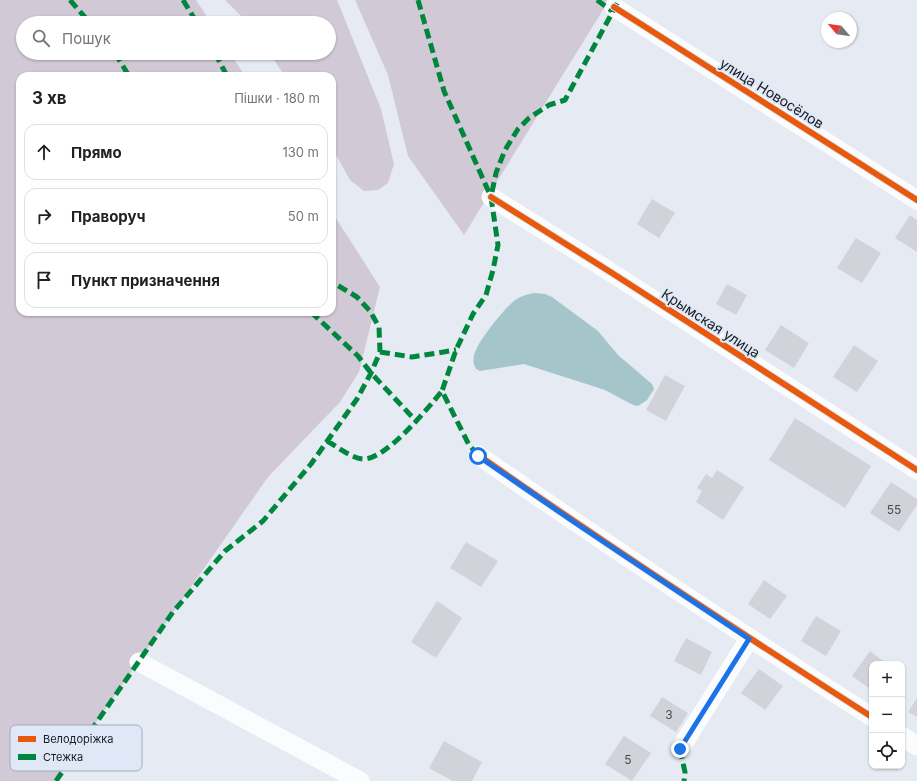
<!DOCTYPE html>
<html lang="uk">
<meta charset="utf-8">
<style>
:root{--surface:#fff;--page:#f2f2f2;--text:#202124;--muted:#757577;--line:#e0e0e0}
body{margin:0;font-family:Inter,sans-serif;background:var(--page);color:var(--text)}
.controls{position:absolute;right:12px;bottom:12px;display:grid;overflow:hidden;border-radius:8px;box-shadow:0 1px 3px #0004}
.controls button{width:36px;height:36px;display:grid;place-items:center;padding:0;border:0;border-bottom:1px solid var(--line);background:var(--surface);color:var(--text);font:20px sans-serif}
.compass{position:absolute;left:821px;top:12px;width:36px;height:36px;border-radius:50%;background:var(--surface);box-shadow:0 1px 3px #0004;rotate:299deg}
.stop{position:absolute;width:12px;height:12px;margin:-9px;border:3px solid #1a73e8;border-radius:50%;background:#fff}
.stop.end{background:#1a73e8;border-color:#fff;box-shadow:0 1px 4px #0008}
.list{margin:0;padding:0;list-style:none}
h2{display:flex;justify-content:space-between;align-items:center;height:52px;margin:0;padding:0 16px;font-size:17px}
h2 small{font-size:13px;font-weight:400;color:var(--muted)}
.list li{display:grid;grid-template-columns:26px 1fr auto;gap:12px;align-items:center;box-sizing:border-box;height:56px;margin:0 8px 8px;padding:0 8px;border:1px solid var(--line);border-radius:12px}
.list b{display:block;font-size:15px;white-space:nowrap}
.list em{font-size:13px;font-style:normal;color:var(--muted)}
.icon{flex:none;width:22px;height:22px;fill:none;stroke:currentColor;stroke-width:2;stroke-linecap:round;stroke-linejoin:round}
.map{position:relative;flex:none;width:917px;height:781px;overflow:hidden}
.search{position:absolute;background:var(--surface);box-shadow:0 1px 3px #0004;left:16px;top:16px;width:320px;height:44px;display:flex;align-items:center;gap:10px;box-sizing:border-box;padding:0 14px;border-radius:22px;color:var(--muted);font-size:15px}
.panel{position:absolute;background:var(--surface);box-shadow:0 1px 3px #0004;left:16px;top:72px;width:320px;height:244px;border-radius:12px}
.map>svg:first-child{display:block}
.green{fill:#d2c9d6}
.water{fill:#a4c6cb}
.building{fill:#d2d3da}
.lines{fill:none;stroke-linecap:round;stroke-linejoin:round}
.minor{stroke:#fbfcfd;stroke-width:19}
.quiet{stroke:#00873e;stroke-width:5;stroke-dasharray:10 5;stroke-linecap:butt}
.cycleway-casing{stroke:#e0e8f8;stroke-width:8}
.cycleway{stroke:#e8590c;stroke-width:6}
.route{stroke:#1a73e8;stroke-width:5}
.labels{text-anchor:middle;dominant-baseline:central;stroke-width:4;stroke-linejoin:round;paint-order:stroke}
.number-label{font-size:12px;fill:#484b51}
.street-label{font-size:14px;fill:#181b21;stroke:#e0e8f8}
.key{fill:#e0e8f8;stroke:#a4aab8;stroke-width:1}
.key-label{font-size:11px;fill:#181b21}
</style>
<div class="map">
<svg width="917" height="781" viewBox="0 0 917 781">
<rect width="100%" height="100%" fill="#e6eaf2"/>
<path class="green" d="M 0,0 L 196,0 L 211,23 L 23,23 L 23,53 L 230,53 L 245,76 L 20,76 L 20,312 L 332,312 L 332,212 L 380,287 L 359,372 L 340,402 L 268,477 L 55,781 L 0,781 Z
M 225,0 L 337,0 L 381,109 L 394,164 L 388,183 L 378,190 L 364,191 L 350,180 L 332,148 L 332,76 L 285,76 L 269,53 L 329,53 L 329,23 L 248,23 Z
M 355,0 L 609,0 L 464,235 L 408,156 L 388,75 Z"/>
<path class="water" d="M 534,293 L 545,294 L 552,297 L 598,331 L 618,355 L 652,384 L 654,389 L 647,400 L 638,406 L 633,405 L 605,390 L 524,364 L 480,371 L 476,369 C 472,362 473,355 477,348 C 482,337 504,309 514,301 C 520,296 526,295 534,293 Z"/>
<path class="building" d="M 652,199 L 675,213 L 659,238 L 637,224 Z
M 910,215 L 917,220 L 917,252 L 895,238 Z
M 856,238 L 881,253 L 862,283 L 837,268 Z
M 727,284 L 747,295 L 736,315 L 716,304 Z
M 781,325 L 809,343 L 794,368 L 765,350 Z
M 854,345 L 878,361 L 857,392 L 833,377 Z
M 665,375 L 685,386 L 666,421 L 646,410 Z
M 795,418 L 871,466 L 845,508 L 769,460 Z
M 717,470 L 744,487 L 723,520 L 696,502 L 702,491 L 697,488 L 706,474 L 712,478 Z
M 891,482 L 917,499 L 917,505 L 899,532 L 870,513 Z
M 466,542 L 498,561 L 481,587 L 450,568 Z
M 764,580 L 787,596 L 770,619 L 748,604 Z
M 437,601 L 462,618 L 436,658 L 411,642 Z
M 816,616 L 841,631 L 826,656 L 801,641 Z
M 686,638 L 712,652 L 701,675 L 674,661 Z
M 870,651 L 887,664 L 872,664 L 872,690 L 852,676 Z
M 759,669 L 783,686 L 765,710 L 741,693 Z
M 662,697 L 688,713 L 676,732 L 650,716 Z
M 917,698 L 917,717 L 908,712 Z
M 624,736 L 651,753 L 632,781 L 605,764 Z
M 444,741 L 482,762 L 472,781 L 453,781 L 429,768 Z"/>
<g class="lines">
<path class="minor" d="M 614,7 L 917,200
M 491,197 L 612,273 L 917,470
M 478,455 C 607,545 739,632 872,717
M 139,662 L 360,781
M 902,736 L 917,746
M 680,749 L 749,639"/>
<path class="quiet" d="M 70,0 L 90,23
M 183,0 L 197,23
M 418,0 L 444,91 L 491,197
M 597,0 L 612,11
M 115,53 L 129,76
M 215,53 L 227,76
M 311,312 L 358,356 L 371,373 L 417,422
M 380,352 L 412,357 L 456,350
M 327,441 C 338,447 351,458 363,459 C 386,460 428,408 442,391
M 478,455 L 469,445 L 442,391 L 456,350 L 473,314 L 486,295 L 493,270 L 498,245 L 491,197 L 496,173 L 505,150 L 518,129 L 529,118 L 549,105 L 565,100 L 619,0
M 680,749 L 685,772 L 684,781
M 56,781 L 173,612 L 225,551 L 263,521 L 311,464 L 357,399 L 371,373 L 380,352 L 379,327 L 370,311 L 357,297 L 332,282"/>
<defs>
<path id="cycleway" d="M 614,7 L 917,200
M 491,197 L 612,273 L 917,470
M 478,455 C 607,545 739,632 872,717"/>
</defs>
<use href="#cycleway" class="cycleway-casing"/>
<use href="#cycleway" class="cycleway"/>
</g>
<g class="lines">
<path class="route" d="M 478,456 L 571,520 L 749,639 L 680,749"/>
</g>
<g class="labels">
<g class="number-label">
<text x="894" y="509">55</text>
<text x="669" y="714">3</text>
<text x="628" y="759">5</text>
</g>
<g class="street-label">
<text transform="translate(772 93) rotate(32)">улица Новосёлов</text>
<text transform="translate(711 323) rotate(33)">Крымская улица</text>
</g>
</g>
<rect x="10" y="725" width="132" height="46" rx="6" class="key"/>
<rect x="18" y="736" width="18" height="6" fill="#e8590c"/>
<rect x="18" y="754" width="18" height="6" fill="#00873e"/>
<g class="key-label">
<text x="43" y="743">Велодоріжка</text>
<text x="43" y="761">Стежка</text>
</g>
</svg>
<div class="controls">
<button>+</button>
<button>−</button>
<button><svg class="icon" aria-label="locate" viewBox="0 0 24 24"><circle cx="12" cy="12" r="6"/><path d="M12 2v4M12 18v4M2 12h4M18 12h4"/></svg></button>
</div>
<svg class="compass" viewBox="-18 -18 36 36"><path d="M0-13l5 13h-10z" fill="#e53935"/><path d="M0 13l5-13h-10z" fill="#757577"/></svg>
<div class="stop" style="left:478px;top:456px"></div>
<div class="stop end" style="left:680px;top:749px"></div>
<div class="search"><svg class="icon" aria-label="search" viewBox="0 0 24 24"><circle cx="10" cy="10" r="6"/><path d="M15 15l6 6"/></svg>Пошук</div>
<section class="panel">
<h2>3 хв<small>Пішки · 180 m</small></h2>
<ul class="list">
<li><svg class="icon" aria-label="ahead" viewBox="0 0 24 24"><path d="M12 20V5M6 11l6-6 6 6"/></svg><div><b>Прямо</b></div><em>130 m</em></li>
<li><svg class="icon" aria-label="right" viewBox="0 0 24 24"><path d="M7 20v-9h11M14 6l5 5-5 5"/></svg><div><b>Праворуч</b></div><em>50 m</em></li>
<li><svg class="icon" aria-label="arrive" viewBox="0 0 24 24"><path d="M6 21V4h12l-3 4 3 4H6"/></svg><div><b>Пункт призначення</b></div></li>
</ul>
</section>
</div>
